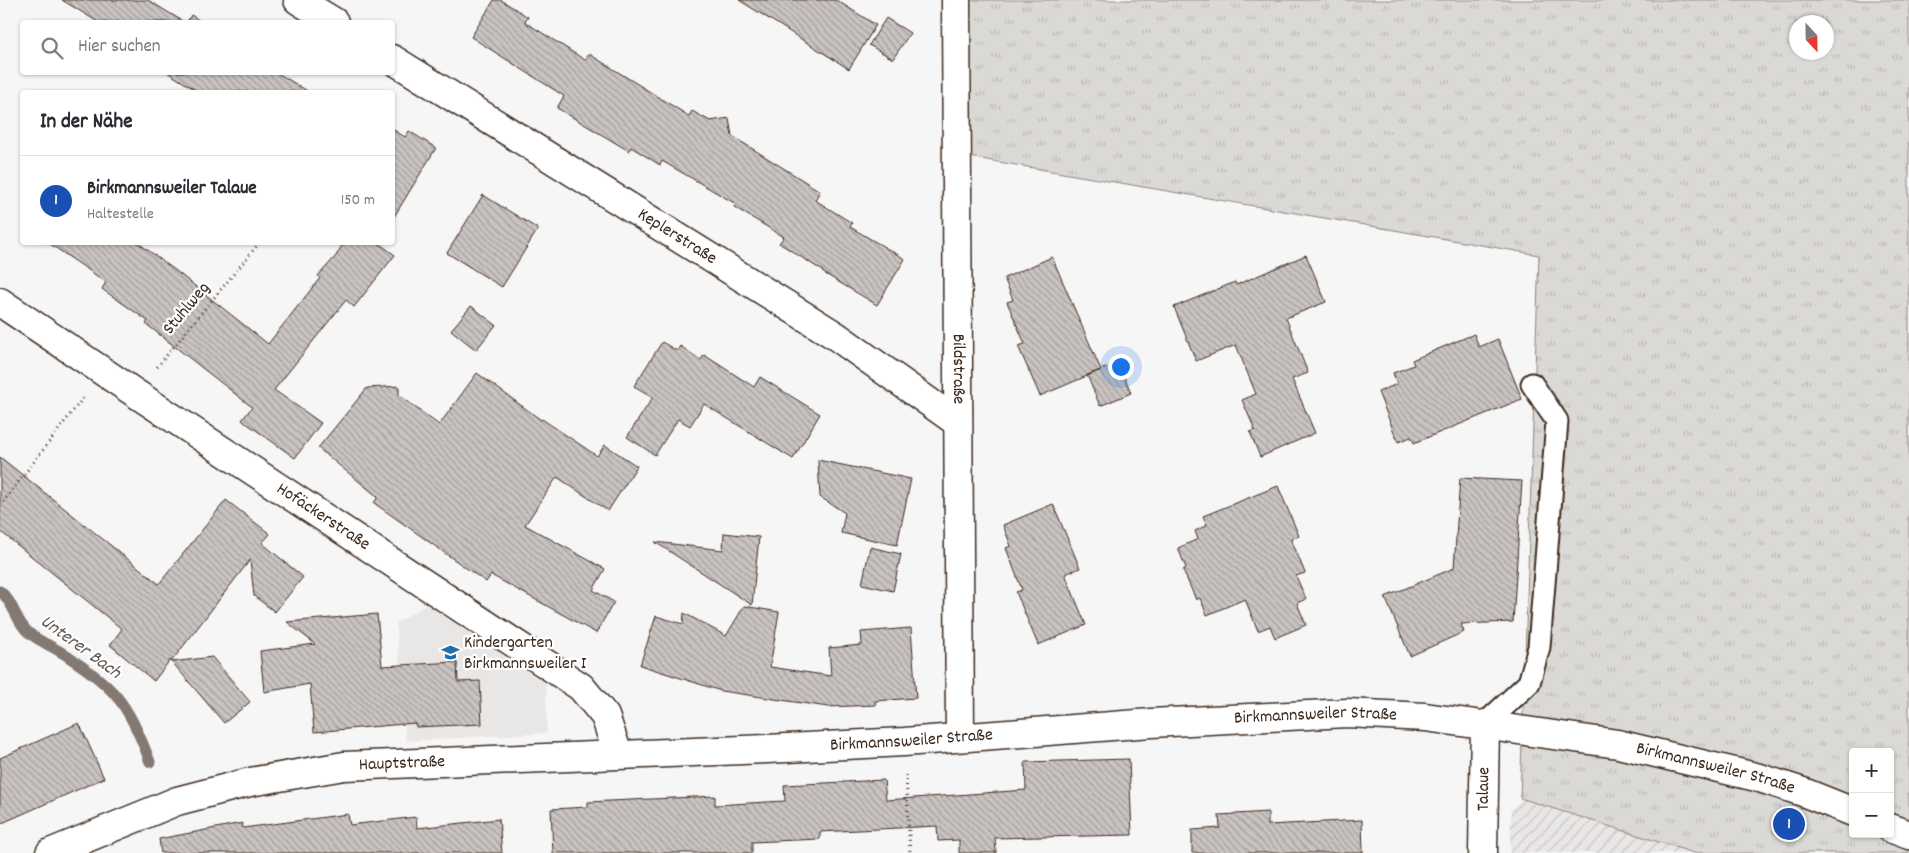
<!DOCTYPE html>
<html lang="de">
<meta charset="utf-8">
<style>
:root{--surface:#fff;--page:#f2f2f3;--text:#2b2b33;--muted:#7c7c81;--line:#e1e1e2;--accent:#1f6fb2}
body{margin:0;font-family:Dekko,sans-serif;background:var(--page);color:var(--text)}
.controls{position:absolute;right:15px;bottom:15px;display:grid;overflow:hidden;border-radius:5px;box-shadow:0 1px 4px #0004}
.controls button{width:45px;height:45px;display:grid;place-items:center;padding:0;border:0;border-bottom:1px solid var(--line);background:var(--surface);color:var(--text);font:25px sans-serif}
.compass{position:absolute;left:1789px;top:15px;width:45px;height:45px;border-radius:50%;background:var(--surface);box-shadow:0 1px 4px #0004;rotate:158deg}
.you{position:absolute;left:1120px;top:366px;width:18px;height:18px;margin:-12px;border:4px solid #fff;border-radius:50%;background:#1a73e8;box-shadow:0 0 0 8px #1a73e833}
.badge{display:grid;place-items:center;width:32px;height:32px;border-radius:50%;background:var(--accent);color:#fff;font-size:16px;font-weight:700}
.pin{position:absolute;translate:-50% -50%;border:2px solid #fff;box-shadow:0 1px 5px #0006}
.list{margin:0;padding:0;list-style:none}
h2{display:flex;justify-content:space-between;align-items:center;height:65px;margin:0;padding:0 20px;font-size:21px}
h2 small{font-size:16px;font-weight:400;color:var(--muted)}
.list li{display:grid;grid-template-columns:32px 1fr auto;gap:15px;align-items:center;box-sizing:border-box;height:90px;padding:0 20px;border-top:1px solid var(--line)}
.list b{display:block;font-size:19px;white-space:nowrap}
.list p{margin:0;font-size:16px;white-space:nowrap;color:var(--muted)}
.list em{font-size:16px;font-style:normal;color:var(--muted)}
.icon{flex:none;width:28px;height:28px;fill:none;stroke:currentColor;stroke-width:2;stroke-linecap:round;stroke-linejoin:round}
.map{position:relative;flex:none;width:1909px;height:853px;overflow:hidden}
.search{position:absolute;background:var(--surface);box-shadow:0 1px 4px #0004;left:20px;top:20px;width:375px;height:55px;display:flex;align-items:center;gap:12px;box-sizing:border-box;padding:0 18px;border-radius:5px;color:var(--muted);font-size:19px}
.panel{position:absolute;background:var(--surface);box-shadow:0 1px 4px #0004;left:20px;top:90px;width:375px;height:155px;border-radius:5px}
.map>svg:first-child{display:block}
.built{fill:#e9e7e6}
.industrial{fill:url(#industrial-furrows)}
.grass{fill:url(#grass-tufts);stroke:#8b827a;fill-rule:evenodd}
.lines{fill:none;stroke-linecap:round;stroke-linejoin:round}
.stream{stroke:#847972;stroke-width:11}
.building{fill:url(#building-back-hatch);stroke:#3b2a1e}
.lane-casing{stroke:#3b2a1e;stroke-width:25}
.street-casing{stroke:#3b2a1e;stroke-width:31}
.secondary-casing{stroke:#3b2a1e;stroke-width:31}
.path{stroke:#3b2a1e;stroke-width:3;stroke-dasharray:1 4;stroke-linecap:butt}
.lane{stroke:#fff;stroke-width:21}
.street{stroke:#fff;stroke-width:28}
.secondary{stroke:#fff;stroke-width:28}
.labels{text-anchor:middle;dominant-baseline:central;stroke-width:4.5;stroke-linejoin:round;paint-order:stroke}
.street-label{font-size:18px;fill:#3b2a1e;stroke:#fff}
.poi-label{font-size:18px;fill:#3b2a1e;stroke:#fff;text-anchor:start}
.water-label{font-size:19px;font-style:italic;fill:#65584f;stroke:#fff}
</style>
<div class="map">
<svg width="1909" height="853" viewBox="0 0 1909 853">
<defs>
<pattern id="industrial-furrows" width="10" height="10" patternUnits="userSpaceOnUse" patternTransform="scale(1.25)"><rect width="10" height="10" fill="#e9e7e6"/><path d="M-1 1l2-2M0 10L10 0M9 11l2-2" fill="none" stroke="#c9c6c5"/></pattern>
<pattern id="grass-tufts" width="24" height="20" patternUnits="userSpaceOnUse" patternTransform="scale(1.25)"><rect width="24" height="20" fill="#dbd9d6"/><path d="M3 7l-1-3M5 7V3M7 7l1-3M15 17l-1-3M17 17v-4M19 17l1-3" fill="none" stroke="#bdbab7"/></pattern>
<pattern id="building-back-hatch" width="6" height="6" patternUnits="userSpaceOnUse" patternTransform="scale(1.25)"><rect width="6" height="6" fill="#c9c3c1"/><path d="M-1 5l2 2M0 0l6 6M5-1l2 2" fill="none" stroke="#a49f9c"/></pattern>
</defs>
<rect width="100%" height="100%" fill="#f7f6f6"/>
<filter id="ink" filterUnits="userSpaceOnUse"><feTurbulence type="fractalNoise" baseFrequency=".02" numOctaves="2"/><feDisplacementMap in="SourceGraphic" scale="10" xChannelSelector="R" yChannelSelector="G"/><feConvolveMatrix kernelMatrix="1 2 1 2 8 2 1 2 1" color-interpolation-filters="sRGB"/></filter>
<g filter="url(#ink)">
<path class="built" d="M 427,604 L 546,684 L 547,733 L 406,741 L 396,623 Z"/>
<path class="industrial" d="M 1537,784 L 1767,853 L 1510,853 L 1511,810 Z"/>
<path class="grass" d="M 951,0 L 1909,0 L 1909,853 L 1694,853 L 1520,798 L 1539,255 L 952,154 ZM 1796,22 L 1826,22 L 1826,52 L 1796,52 ZM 1853,752 L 1890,752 L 1890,834 L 1853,834 Z"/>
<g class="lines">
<path class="stream" d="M 0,591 C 13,601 16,622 28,632 C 38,641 52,646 64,654 C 82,666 103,680 117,697 C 132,715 142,740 150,762"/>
</g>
<path class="building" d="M 62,0 L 148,0 L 184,22 L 98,22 Z
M 494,0 L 501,0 L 528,17 L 525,22 L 585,60 L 589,54 L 689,116 L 692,111 L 710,121 L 729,118 L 732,136 L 820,191 L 815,200 L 852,223 L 850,227 L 905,259 L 877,305 L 822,272 L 823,271 L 779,243 L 784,237 L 734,207 L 736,204 L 662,161 L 660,165 L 631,147 L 629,151 L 557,108 L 564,96 L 471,37 Z
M 739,0 L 836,0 L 876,25 L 849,69 Z
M 191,15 L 202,22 L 187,22 Z
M 886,18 L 910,33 L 893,59 L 869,45 Z
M 167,72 L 276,72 L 309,92 L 199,92 Z
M 392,129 L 405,137 L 409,131 L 436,148 L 392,220 Z
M 483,195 L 538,229 L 502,287 L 447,253 Z
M 47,242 L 137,242 L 176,271 L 268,344 L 320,278 L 318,276 L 336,256 L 344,242 L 377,242 L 395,255 L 354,307 L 346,300 L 274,390 L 321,423 L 295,458 L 242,420 L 252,407 L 146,324 L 148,321 L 102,289 L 106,282 Z
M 1306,255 L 1326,302 L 1286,318 L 1308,373 L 1292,379 L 1315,433 L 1260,457 L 1250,432 L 1255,430 L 1242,400 L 1256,394 L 1236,345 L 1196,361 L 1174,307 L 1235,282 L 1236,285 Z
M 1052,257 L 1101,370 L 1040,396 L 1018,346 L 1025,344 L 1007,302 L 1013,300 L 1004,278 Z
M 471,306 L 496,325 L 476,350 L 451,330 Z
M 1474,334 L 1479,347 L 1498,339 L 1522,399 L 1414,443 L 1411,437 L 1398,442 L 1378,392 L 1397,384 L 1393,373 L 1414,365 L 1412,360 Z
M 662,342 L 677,351 L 680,346 L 701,360 L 704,355 L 754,387 L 760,377 L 820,414 L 793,459 L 704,404 L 690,426 L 678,419 L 655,455 L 627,437 L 653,397 L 634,386 Z
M 1119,363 L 1131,393 L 1100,406 L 1087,375 Z
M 477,373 L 541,420 L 542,419 L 597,456 L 605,445 L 637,466 L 608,511 L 557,477 L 525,525 L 605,569 L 593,590 L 614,602 L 596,633 L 491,575 L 486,582 L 374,503 L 378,497 L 318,448 L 367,388 L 399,386 L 399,395 L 439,425 Z
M 0,457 L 159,584 L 226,500 L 270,534 L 262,543 L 303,577 L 275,612 L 254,596 L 250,560 L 171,662 L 170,660 L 154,681 L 110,645 L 122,629 L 0,531 Z
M 818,460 L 911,479 L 897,545 L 841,533 L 845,513 L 820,497 Z
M 1460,478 L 1522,481 L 1513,622 L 1461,624 L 1464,632 L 1410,656 L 1385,597 L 1454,568 Z
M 1278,486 L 1299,536 L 1291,539 L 1305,573 L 1296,576 L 1306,599 L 1297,603 L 1306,625 L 1275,638 L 1270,626 L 1258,631 L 1245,599 L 1207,615 L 1200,598 L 1196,600 L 1183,570 L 1186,568 L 1178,548 L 1198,539 L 1195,531 L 1207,525 L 1203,516 Z
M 1053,504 L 1080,568 L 1065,574 L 1086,625 L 1038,645 L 1016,592 L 1022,590 L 1006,548 L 1011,546 L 1003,525 Z
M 724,533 L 759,537 L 752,605 L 655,542 L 723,550 Z
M 870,547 L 901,554 L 893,591 L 862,584 Z
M 744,606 L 779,612 L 770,667 L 831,676 L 829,648 L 862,645 L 861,632 L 911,628 L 916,698 L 875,701 L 876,705 L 828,707 L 721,691 L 640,665 L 656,616 L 683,624 L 684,613 L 726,636 Z
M 377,614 L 382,666 L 457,662 L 458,682 L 480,681 L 482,724 L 416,727 L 415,723 L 314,732 L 310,684 L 264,692 L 260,651 L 315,644 L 287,622 Z
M 212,657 L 250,702 L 224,723 L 172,662 Z
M 79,723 L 104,778 L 0,824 L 0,758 Z
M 1129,759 L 1132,835 L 995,838 L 996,853 L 959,853 L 959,840 L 938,841 L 937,826 L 820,832 L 820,839 L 752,842 L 752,853 L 553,853 L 551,809 L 588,807 L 588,802 L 715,796 L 715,805 L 785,801 L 784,785 L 884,780 L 886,800 L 1026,790 L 1025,762 Z
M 1268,812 L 1268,825 L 1362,820 L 1363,853 L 1192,853 L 1192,830 L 1220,828 L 1219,815 Z
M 348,814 L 350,825 L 416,817 L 417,828 L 499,819 L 502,853 L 161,853 L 159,839 L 242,823 L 243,828 Z"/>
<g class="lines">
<defs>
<path id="lane" d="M 1485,724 L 1529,683 L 1539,647 L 1557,421 L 1532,384"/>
<g id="street">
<path d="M 298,0 L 334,22"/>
<path id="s1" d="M 956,0 L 960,737"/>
<path id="s2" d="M 392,59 L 836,336 L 957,422"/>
<path id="s3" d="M 0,302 L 135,393 L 581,687 L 605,716 L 618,754"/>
<path id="s4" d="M 1483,853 L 1485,724"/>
</g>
<g id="secondary">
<path d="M 1890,828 L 1909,835"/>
<path id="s5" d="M 50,853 L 177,801 L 250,782 L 344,766 L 767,749 L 904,742 L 1151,723 L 1347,713 L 1425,717 L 1618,744 L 1760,778 L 1803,792 L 1853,812"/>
</g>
</defs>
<use href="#lane" class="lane-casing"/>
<use href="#street" class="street-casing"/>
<use href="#secondary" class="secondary-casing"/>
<path class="path" d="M 157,367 L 260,242
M 0,506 L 83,398
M 906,775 L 910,853"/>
<use href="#lane" class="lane"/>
<use href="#street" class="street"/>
<use href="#secondary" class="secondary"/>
</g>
</g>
<defs>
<symbol id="school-bare" viewBox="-9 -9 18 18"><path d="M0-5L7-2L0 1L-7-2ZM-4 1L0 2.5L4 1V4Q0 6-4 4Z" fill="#1f6fb2" stroke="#fff" stroke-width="2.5" paint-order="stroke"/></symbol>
</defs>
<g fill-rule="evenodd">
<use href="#school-bare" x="438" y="640" width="25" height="25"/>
</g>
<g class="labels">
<g class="street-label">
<text stroke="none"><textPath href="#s2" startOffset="336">Keplerstraße</textPath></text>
<text transform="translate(187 309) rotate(-50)">Stuhlweg</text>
<text stroke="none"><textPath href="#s1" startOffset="369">Bildstraße</textPath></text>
<text stroke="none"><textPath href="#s3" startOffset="388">Hofäckerstraße</textPath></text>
<text stroke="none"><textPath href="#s5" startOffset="1281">Birkmannsweiler Straße</textPath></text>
<text stroke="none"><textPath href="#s5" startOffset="876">Birkmannsweiler Straße</textPath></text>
<text stroke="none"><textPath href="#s5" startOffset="366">Hauptstraße</textPath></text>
<text stroke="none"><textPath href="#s5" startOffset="1686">Birkmannsweiler Straße</textPath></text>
<text stroke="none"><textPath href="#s4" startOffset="64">Talaue</textPath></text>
</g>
<g class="poi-label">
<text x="464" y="643">Kindergarten<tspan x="464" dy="21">Birkmannsweiler I</tspan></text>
</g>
<g class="water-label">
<text transform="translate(80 648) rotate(36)">Unterer Bach</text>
</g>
</g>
</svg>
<div class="controls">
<button>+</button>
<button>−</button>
</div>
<svg class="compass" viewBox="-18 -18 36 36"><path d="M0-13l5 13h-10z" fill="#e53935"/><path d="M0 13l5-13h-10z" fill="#7c7c81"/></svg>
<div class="you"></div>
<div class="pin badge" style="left:1789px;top:824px;background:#1a4fb4">1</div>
<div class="search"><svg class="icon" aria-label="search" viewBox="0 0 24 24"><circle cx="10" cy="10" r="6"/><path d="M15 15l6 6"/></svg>Hier suchen</div>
<section class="panel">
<h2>In der Nähe<small></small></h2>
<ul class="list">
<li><span class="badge" style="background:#1a4fb4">1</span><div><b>Birkmannsweiler Talaue</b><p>Haltestelle</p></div><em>150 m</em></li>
</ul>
</section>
</div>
